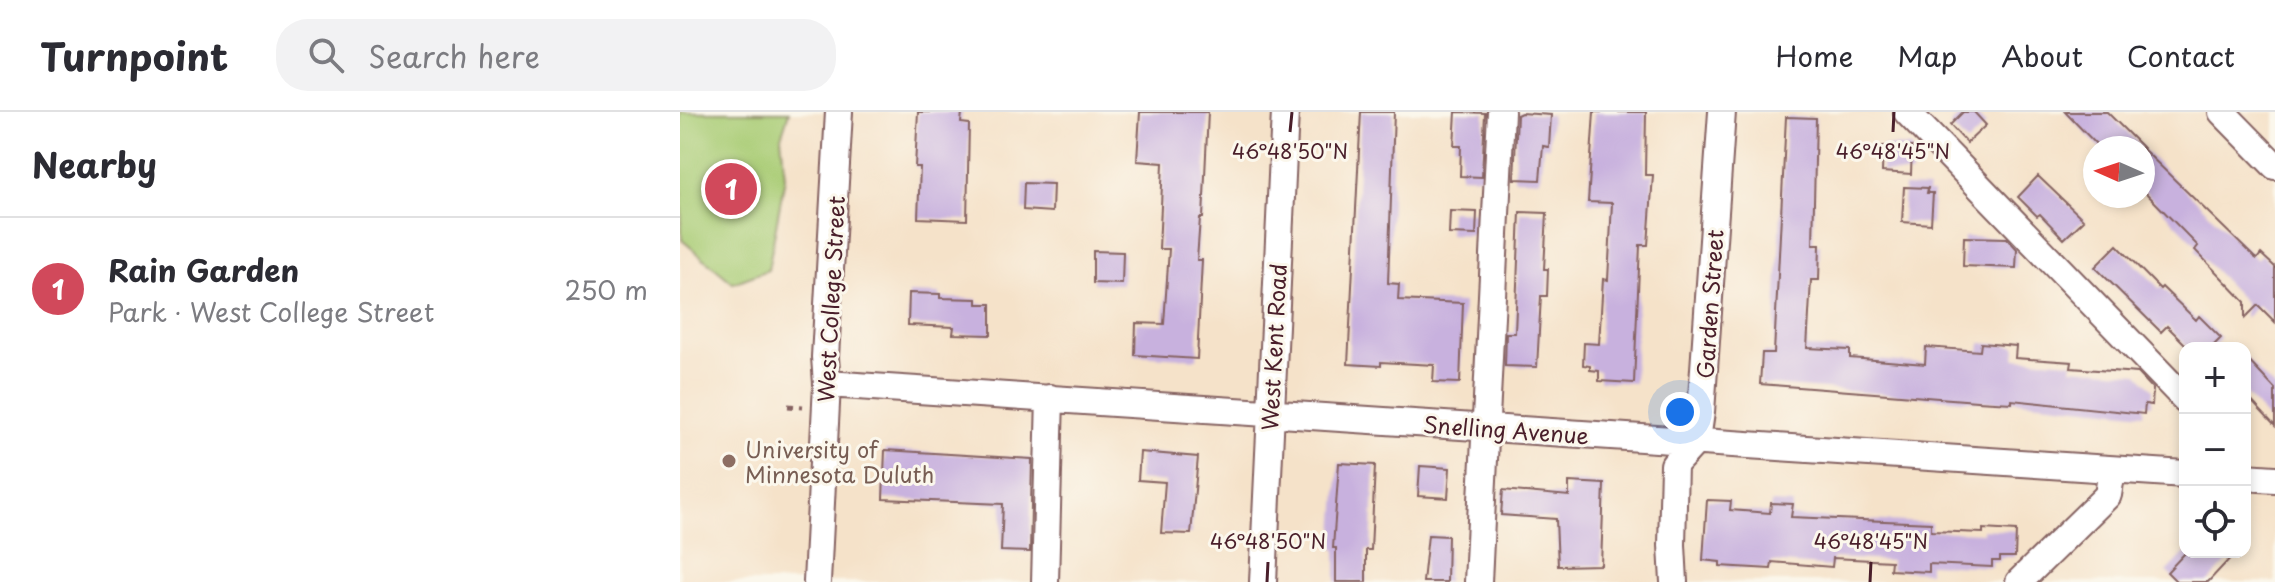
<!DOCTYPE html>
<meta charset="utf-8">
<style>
:root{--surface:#fff;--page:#f2f2f3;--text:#2b2b33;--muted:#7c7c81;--line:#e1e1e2;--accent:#d1495b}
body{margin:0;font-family:"Playpen Sans",sans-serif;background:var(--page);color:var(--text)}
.controls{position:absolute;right:24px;bottom:24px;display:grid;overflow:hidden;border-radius:16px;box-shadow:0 4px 12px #0003}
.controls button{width:72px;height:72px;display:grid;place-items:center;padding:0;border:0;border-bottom:2px solid var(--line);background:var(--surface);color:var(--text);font:40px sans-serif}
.compass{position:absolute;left:1403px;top:24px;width:72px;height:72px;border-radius:50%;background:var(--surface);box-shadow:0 4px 12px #0003;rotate:273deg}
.you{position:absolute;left:1000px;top:300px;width:28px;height:28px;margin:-20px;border:6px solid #fff;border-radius:50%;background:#1a73e8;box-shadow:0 0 0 12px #1a73e833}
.badge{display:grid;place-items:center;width:52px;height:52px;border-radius:50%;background:var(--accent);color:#fff;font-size:26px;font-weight:700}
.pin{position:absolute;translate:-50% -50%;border:4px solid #fff;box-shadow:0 2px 8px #0006}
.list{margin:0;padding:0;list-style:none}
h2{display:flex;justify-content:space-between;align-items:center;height:104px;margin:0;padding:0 32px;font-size:34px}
h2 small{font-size:26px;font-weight:400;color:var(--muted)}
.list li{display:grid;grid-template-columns:52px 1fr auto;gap:24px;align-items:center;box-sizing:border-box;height:144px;padding:0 32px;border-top:2px solid var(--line)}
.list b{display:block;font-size:30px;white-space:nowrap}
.list p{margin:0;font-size:26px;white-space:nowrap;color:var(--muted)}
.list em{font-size:26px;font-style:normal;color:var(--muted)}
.icon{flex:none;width:44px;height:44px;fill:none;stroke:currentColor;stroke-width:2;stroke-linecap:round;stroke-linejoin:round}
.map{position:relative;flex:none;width:1595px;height:470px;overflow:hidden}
header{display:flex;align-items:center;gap:48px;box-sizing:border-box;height:112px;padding:0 40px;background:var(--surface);border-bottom:2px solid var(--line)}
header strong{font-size:38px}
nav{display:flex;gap:44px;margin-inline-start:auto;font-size:28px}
.search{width:560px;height:72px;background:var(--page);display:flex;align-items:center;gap:20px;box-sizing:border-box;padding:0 28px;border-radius:32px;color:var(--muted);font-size:30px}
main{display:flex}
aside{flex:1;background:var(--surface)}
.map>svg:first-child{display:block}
.green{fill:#a9cc75;stroke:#7a7650;stroke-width:2}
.building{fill:#c8b1de}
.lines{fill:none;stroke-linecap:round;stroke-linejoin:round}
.minor-casing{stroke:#866362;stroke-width:30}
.path{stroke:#866362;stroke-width:5;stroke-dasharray:6 6;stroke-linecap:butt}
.minor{stroke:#fff;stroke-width:26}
.ticks{fill:none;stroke:#4a1f2b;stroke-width:3}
.education-dot{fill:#8d6e63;stroke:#fbf7ec;stroke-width:3}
.labels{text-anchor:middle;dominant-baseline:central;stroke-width:6;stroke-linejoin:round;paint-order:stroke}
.street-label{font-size:22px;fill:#4a1f2b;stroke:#fbf7ec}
.education-label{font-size:22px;fill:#785e54;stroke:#fbf7ec;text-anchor:start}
.ticks-label{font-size:20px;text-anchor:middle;fill:#4a1f2b;stroke:#fbf7ec;stroke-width:6;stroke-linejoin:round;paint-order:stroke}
</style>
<header>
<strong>Turnpoint</strong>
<div class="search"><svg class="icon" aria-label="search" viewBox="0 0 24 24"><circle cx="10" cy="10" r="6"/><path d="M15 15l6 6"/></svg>Search here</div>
<nav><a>Home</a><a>Map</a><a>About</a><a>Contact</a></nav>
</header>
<main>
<aside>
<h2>Nearby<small></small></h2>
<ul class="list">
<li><span class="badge">1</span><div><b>Rain Garden</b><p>Park · West College Street</p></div><em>250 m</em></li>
</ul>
</aside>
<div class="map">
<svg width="1595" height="470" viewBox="0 0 1595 470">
<rect width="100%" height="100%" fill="#fbf7ec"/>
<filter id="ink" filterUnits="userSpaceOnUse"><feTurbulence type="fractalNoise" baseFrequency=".0125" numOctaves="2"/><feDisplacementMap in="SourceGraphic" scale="16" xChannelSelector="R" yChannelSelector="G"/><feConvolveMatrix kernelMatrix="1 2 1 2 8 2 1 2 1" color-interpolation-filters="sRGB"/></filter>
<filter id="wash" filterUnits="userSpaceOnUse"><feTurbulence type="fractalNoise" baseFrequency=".006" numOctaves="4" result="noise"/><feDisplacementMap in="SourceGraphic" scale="32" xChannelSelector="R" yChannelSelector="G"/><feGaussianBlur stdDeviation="1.8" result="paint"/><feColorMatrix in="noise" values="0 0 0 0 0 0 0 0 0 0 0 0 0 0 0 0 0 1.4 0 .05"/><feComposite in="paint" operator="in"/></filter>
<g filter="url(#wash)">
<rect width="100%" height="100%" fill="#f5e2c9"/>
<path class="green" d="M 0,0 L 109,0 L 101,25 L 105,65 L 88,158 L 53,171 L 2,128 Z"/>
<g id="blocks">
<path class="building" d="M 238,0 L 282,0 L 281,11 L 289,12 L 287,108 L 238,106 L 240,55 L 235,55 Z
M 460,0 L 528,0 L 523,106 L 520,106 L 517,148 L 522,148 L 517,247 L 455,243 L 456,211 L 484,212 L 489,137 L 479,137 L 483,51 L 457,49 Z
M 681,0 L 714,0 L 708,171 L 719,172 L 718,188 L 783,191 L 780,271 L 753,270 L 754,253 L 701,250 L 701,254 L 668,252 Z
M 776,0 L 805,1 L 802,65 L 780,64 L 781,34 L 774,34 Z
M 914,0 L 966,0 L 965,63 L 973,63 L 968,133 L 960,133 L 954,271 L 919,269 L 919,259 L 910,258 L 910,254 L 903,253 L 904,231 L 919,232 L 923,167 L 928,168 L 932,91 L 908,90 Z
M 1283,0 L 1294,0 L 1306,13 L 1287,31 L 1270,13 Z
M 1385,0 L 1427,0 L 1463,36 L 1420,36 Z
M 841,1 L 871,3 L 869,35 L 863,34 L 860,68 L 834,67 L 837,3 Z
M 1106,5 L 1136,6 L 1133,132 L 1140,132 L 1139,168 L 1131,168 L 1127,236 L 1170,238 L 1170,246 L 1245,252 L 1246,235 L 1300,239 L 1301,231 L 1336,234 L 1335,246 L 1392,250 L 1391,256 L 1458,261 L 1473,277 L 1472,293 L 1465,292 L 1464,302 L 1332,288 L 1332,291 L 1297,289 L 1080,272 L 1082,241 L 1094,241 Z
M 1203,34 L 1232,35 L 1231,62 L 1202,60 Z
M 1463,37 L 1574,145 L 1577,147 L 1581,142 L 1595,155 L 1595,210 L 1578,193 L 1565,206 L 1565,190 L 1515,138 L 1518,134 L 1463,78 Z
M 1358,64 L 1404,108 L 1384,127 L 1360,102 L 1357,104 L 1338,85 Z
M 344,71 L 373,72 L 372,100 L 343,98 Z
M 1224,75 L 1248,76 L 1247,81 L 1253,81 L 1251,112 L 1222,110 Z
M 770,99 L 797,100 L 796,123 L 769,122 Z
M 840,100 L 867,101 L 864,157 L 868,157 L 867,184 L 861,184 L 857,255 L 825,254 L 826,221 L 835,221 Z
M 1284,125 L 1327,126 L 1337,137 L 1336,156 L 1283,154 Z
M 1437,133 L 1480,177 L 1482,175 L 1516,208 L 1519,204 L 1541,226 L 1531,236 L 1509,236 L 1487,214 L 1481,220 L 1415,155 Z
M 413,139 L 443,140 L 442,172 L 413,171 Z
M 229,181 L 260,182 L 260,186 L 297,187 L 297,192 L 311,192 L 311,223 L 273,222 L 274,215 L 228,213 Z
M 1565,245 L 1595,277 L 1595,314 L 1565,282 Z
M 205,338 L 352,347 L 350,440 L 321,439 L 323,392 L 203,387 Z
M 460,340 L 518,345 L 511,422 L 481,421 L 485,370 L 458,368 Z
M 659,351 L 695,353 L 691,438 L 686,438 L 686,470 L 656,470 L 656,436 L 653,436 Z
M 740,354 L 770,356 L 768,386 L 738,384 Z
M 889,370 L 924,372 L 921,453 L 878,454 L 876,407 L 821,403 L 823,378 L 889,384 Z
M 1027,388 L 1051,389 L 1050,398 L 1090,401 L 1091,391 L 1113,392 L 1111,405 L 1251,411 L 1251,419 L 1303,421 L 1303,417 L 1336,419 L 1335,445 L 1320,445 L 1320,449 L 1312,449 L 1312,455 L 1249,452 L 1249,460 L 1210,458 L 1211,449 L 1153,446 L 1152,455 L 1092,450 L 1091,457 L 1040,454 L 1040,450 L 1023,448 Z
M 748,423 L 768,424 L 767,470 L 743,470 Z
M 1506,440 L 1556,440 L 1528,470 L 1497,470 L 1487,460 Z"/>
</g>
</g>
<g filter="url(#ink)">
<use href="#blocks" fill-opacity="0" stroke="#866362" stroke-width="2"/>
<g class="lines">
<defs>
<path id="minor" d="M 1227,0 L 1505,287
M 1542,0 L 1595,54
M 147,272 L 1505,362
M 1565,365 L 1595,367
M 137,470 L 147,272 L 145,245 L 159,0
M 365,470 L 370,286
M 583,470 L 605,0
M 798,470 L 821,0
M 994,470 L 992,433 L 994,353 L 1017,328 L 1021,300 L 1042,0
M 1339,470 L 1428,383 L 1432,358"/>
</defs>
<use href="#minor" class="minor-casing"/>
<path class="path" d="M 108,294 L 123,295"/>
<use href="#minor" class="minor"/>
</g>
</g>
<path class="ticks" d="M 610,20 L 612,0M 1213,20 L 1214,0M 587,470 L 588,450M 1190,470 L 1191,450"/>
<circle class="education-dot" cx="49" cy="349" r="8"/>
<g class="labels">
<g class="street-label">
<text transform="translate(150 187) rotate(-87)">West College Street</text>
<text transform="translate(1029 192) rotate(-86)">Garden Street</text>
<text transform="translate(593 235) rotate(-87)">West Kent Road</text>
<text transform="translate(826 317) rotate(4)">Snelling Avenue</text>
</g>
<g class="education-label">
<text x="65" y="336">University of<tspan x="65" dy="25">Minnesota Duluth</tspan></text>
</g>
</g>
<g class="ticks-label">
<text x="610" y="47">46°48'50"N</text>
<text x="1213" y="47">46°48'45"N</text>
<text x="588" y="437">46°48'50"N</text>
<text x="1191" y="437">46°48'45"N</text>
</g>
</svg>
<div class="controls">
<button>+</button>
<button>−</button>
<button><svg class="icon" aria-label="locate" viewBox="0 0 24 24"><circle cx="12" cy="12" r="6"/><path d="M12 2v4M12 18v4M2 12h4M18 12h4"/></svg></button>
</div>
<svg class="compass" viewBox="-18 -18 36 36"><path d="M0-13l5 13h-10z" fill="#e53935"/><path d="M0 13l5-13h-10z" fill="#7c7c81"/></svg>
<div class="you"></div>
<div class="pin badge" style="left:51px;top:77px">1</div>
</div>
</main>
